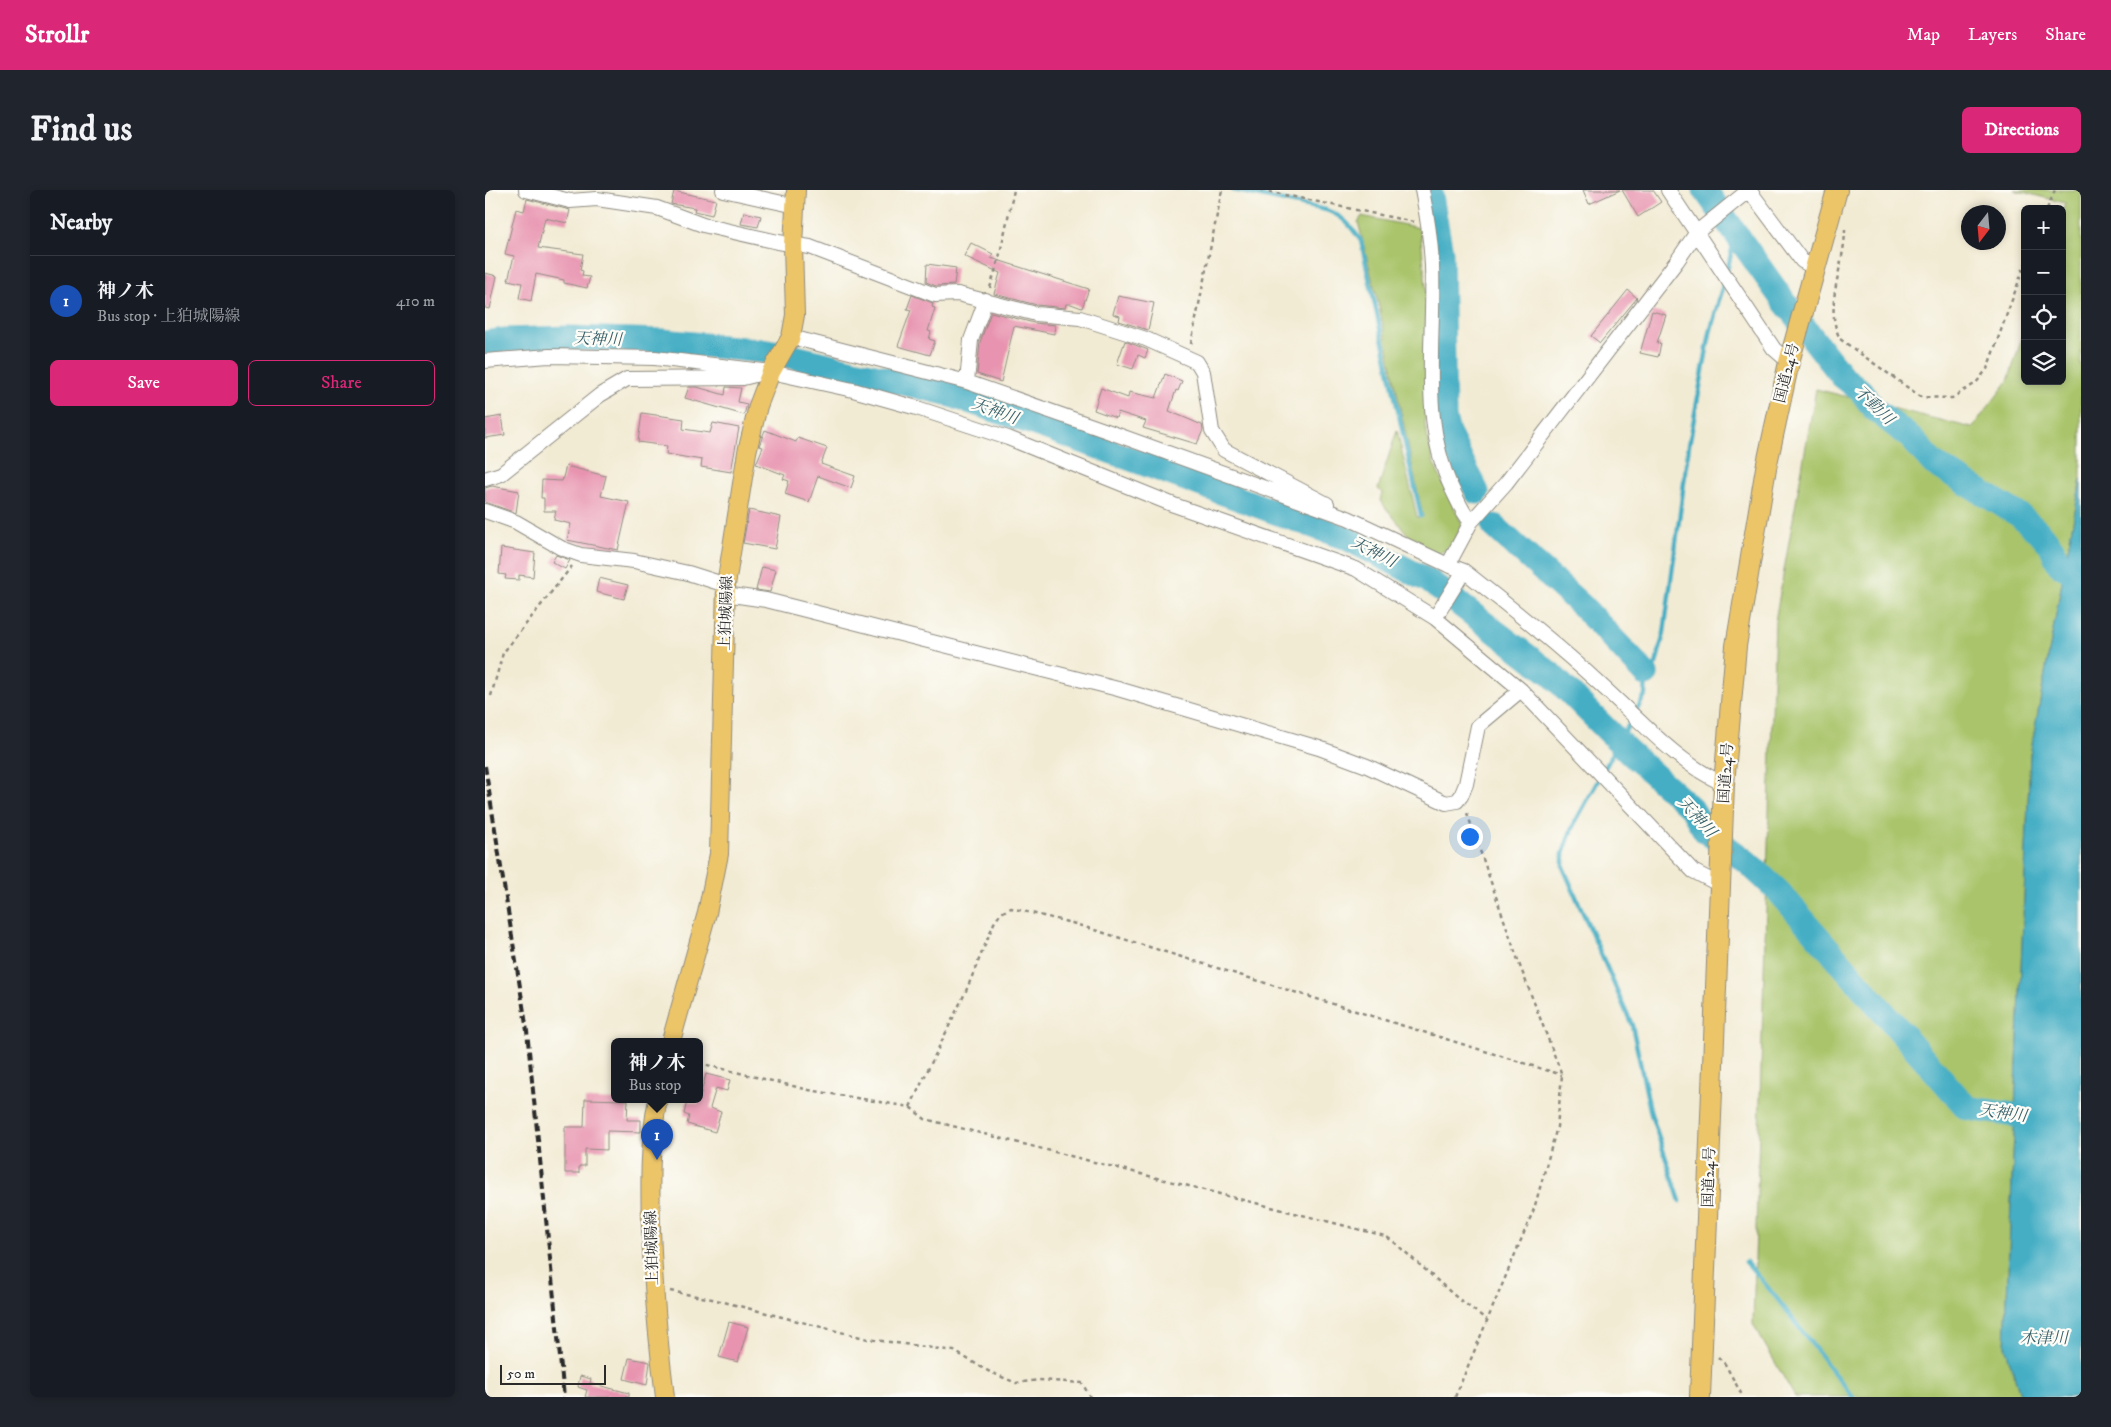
<!DOCTYPE html>
<meta charset="utf-8">
<style>
:root{--surface:#171b24;--page:#20242c;--text:#f1f3f6;--muted:#9ea1a6;--line:#363941;--accent:#db2777}
body{margin:0;font-family:"IM FELL DW Pica","Noto Serif JP",serif;background:var(--page);color:var(--text)}
.controls{position:absolute;right:15px;top:15px;display:grid;overflow:hidden;border-radius:8px;box-shadow:0 2px 8px #0003}
.controls button{width:45px;height:45px;display:grid;place-items:center;padding:0;border:0;border-bottom:1px solid var(--line);background:var(--surface);color:var(--text);font:25px sans-serif}
.compass{position:absolute;left:1476px;top:15px;width:45px;height:45px;border-radius:50%;background:var(--surface);box-shadow:0 2px 8px #0003;rotate:196deg}
.scale{position:absolute;left:15px;bottom:12px;width:106px;box-sizing:border-box;padding-left:5px;border:2px solid #2b2b2b;border-top:0;font-size:14px;line-height:18px;white-space:nowrap;color:#2b2b2b;-webkit-text-stroke:4px #fdfcf7;paint-order:stroke}
.you{position:absolute;left:984px;top:646px;width:18px;height:18px;margin:-12px;border:4px solid #fff;border-radius:50%;background:#1a73e8;box-shadow:0 0 0 8px #1a73e833}
.badge{display:grid;place-items:center;width:32px;height:32px;border-radius:50%;background:var(--accent);color:#fff;font-size:16px;font-weight:700}
.pin{position:absolute;translate:-50% -41px;filter:drop-shadow(0 1px 2px #0008)}
.pin::after{content:'';position:absolute;top:26px;width:18px;height:15px;background:inherit;clip-path:polygon(0 0,100% 0,50% 100%)}
.popup{position:absolute;left:126px;top:848px;width:92px;height:65px;box-sizing:border-box;display:grid;place-content:center;border-radius:8px;background:var(--surface);filter:drop-shadow(0 1px 4px #0005);font-size:16px;white-space:nowrap;color:var(--muted)}
.popup b{font-size:19px;color:var(--text)}
.popup::after{content:'';position:absolute;left:50%;top:100%;margin-left:-10px;border:10px solid transparent;border-top-color:var(--surface)}
.list{margin:0;padding:0;list-style:none}
h2{display:flex;justify-content:space-between;align-items:center;height:65px;margin:0;padding:0 20px;font-size:21px}
h2 small{font-size:16px;font-weight:400;color:var(--muted)}
.list li{display:grid;grid-template-columns:32px 1fr auto;gap:15px;align-items:center;box-sizing:border-box;height:90px;padding:0 20px;border-top:1px solid var(--line)}
.list b{display:block;font-size:19px;white-space:nowrap}
.list p{margin:0;font-size:16px;white-space:nowrap;color:var(--muted)}
.list em{font-size:16px;font-style:normal;color:var(--muted)}
.actions{display:flex;gap:10px;padding:15px 20px}
.actions a{flex:1;padding:11px 0;border:1px solid var(--accent);border-radius:8px;text-align:center;font-size:18px;color:var(--accent)}
.actions .main{background:var(--accent);color:#fff}
.icon{flex:none;width:28px;height:28px;fill:none;stroke:currentColor;stroke-width:2;stroke-linecap:round;stroke-linejoin:round}
.map{position:relative;flex:none;width:1596px;height:1207px;overflow:hidden;border-radius:8px}
header{display:flex;align-items:center;gap:30px;box-sizing:border-box;height:70px;padding:0 25px;background:var(--accent);color:#fff}
header strong{font-size:24px}
nav{display:flex;gap:28px;margin-inline-start:auto;font-size:18px}
.intro{display:flex;align-items:center;justify-content:space-between;box-sizing:border-box;height:120px;padding:0 30px}
h1{margin:0;font-size:35px}
.button{padding:12px 22px;border-radius:8px;background:var(--accent);color:#fff;font-size:18px;font-weight:700}
main{display:flex;gap:30px;padding:0 30px}
aside{flex:1;background:var(--surface);border-radius:8px;box-shadow:0 2px 8px #0003}
.map>svg:first-child{display:block}
.green{fill:#a9c46a;stroke:#6a784a}
.water{fill:#45aec4;stroke:#386c78}
.lines{fill:none;stroke-linecap:round;stroke-linejoin:round}
.stream{stroke:#45aec4;stroke-width:4.5}
.river{stroke:#45aec4;stroke-width:25}
.building{fill:#e894b0}
.minor-casing{stroke:#8e8b80;stroke-width:16}
.major-casing{stroke:#8e8b80;stroke-width:20}
.highway-casing{stroke:#8e8b80;stroke-width:22}
.path{stroke:#8e8b80;stroke-width:2.5;stroke-dasharray:4 4;stroke-linecap:butt}
.minor{stroke:#fff;stroke-width:14}
.major{stroke:#edc569;stroke-width:18}
.highway{stroke:#edc569;stroke-width:20}
.rail{stroke:#2b2b2b;stroke-width:4;stroke-dasharray:8 4;stroke-linecap:butt}
.labels{text-anchor:middle;dominant-baseline:central;stroke-width:4.5;stroke-linejoin:round;paint-order:stroke}
.street-label{font-size:15px;fill:#2b2b2b;stroke:#fdfcf7}
.water-label{font-size:16px;font-style:italic;fill:#355f68;stroke:#fdfcf7}
</style>
<header>
<strong>Strollr</strong>
<nav><a>Map</a><a>Layers</a><a>Share</a></nav>
</header>
<div class="intro"><h1>Find us</h1><a class="button">Directions</a></div>
<main>
<aside>
<h2>Nearby<small></small></h2>
<ul class="list">
<li><span class="badge" style="background:#1a4fb4">1</span><div><b>神ノ木</b><p>Bus stop · 上狛城陽線</p></div><em>410 m</em></li>
</ul>
<div class="actions"><a class="main">Save</a><a>Share</a></div>
</aside>
<div class="map">
<svg width="1596" height="1207" viewBox="0 0 1596 1207">
<rect width="100%" height="100%" fill="#fdfcf7"/>
<filter id="ink" filterUnits="userSpaceOnUse"><feTurbulence type="fractalNoise" baseFrequency=".02" numOctaves="2"/><feDisplacementMap in="SourceGraphic" scale="10" xChannelSelector="R" yChannelSelector="G"/><feConvolveMatrix kernelMatrix="1 2 1 2 8 2 1 2 1" color-interpolation-filters="sRGB"/></filter>
<filter id="wash" filterUnits="userSpaceOnUse"><feTurbulence type="fractalNoise" baseFrequency=".0096" numOctaves="4" result="noise"/><feDisplacementMap in="SourceGraphic" scale="20" xChannelSelector="R" yChannelSelector="G"/><feGaussianBlur stdDeviation="1.12" result="paint"/><feColorMatrix in="noise" values="0 0 0 0 0 0 0 0 0 0 0 0 0 0 0 0 0 1.4 0 .05"/><feComposite in="paint" operator="in"/></filter>
<g filter="url(#wash)">
<rect width="100%" height="100%" fill="#f2ebd4"/>
<path class="green" d="M 1529,0 L 1596,0 L 1596,289 L 1545,565 L 1520,1156 L 1536,1207 L 1310,1207 L 1268,1134 L 1290,431 L 1331,199 L 1487,238 L 1523,191 L 1540,139 L 1540,191 L 1577,191 L 1577,23 L 1580,13 Z
M 877,26 L 935,38 L 941,96 L 940,236 L 949,274 L 977,334 C 974,346 964,361 952,364 L 929,352 L 895,311 L 897,302 L 893,299 L 912,240 L 932,327 L 938,327 L 894,116 L 873,32 Z"/>
<path class="water" d="M 1596,289 L 1596,1207 L 1536,1207 L 1520,1156 L 1545,565 Z"/>
<g class="lines">
<path class="stream" d="M 748,0 L 841,20 C 858,26 866,36 876,51 L 936,326
M 1242,81 L 1251,42
M 941,385 L 944,391
M 1195,1011 L 1166,924 L 1147,835 L 1078,677 L 1078,664 L 1087,638 L 1160,505 L 1161,484 L 1171,474 L 1179,443 L 1204,255 L 1225,143 L 1239,91
M 1261,1072 C 1300,1114 1331,1163 1368,1207"/>
<path class="river" d="M 945,0 L 956,63 L 959,227 L 963,243 L 992,302
M 1220,0 L 1295,106 L 1357,186 L 1376,201 L 1389,219 L 1426,248 L 1448,273 L 1534,325 L 1557,345 L 1567,358 L 1574,374 L 1596,388
M 0,153 L 19,150 L 85,148 L 178,151 L 288,162 L 457,202 L 559,237 L 861,348 L 944,391 L 1066,484 L 1144,562 L 1207,619 L 1220,641 L 1262,672 L 1294,702 L 1482,918 L 1563,930
M 1009,336 L 1098,417 L 1161,484"/>
</g>
<g id="blocks">
<path class="building" d="M 1098,0 L 1135,0 L 1104,14 Z
M 1137,0 L 1168,0 L 1176,12 L 1153,27 Z
M 189,1 L 231,10 L 227,25 L 209,21 L 210,18 L 186,14 Z
M 42,9 L 85,20 L 82,33 L 60,28 L 53,58 L 98,64 L 95,80 L 98,81 L 97,86 L 105,87 L 102,98 L 79,93 L 79,90 L 51,84 L 46,111 L 34,108 L 37,93 L 23,90 L 29,66 L 20,64 L 31,19 L 39,21 Z
M 259,22 L 276,26 L 273,37 L 256,34 Z
M 486,53 L 508,64 L 506,68 L 604,99 L 597,118 L 586,114 L 581,114 L 580,118 L 552,115 L 509,104 L 515,83 L 479,66 Z
M 442,74 L 471,78 L 469,95 L 451,96 L 441,92 Z
M 0,83 L 12,86 L 5,119 L 0,118 Z
M 1143,100 L 1152,108 L 1115,153 L 1106,146 Z
M 427,105 L 448,113 L 447,117 L 450,118 L 443,141 L 446,142 L 444,149 L 450,151 L 445,165 L 413,156 L 426,120 L 422,119 Z
M 633,106 L 669,113 L 663,140 L 634,131 L 635,126 L 628,124 Z
M 1167,121 L 1181,125 L 1172,153 L 1176,154 L 1173,167 L 1155,163 Z
M 506,122 L 549,133 L 570,135 L 569,144 L 529,136 L 516,192 L 492,184 L 495,152 Z
M 640,151 L 663,160 L 660,168 L 653,165 L 648,179 L 632,174 Z
M 680,184 L 697,191 L 693,201 L 691,200 L 684,221 L 717,235 L 718,240 L 712,254 L 658,238 L 661,231 L 633,222 L 631,228 L 609,220 L 616,198 L 643,208 L 644,202 L 671,208 Z
M 204,197 L 212,197 L 240,205 L 241,197 L 256,198 L 253,212 L 262,214 L 259,225 L 200,208 Z
M 157,223 L 199,229 L 198,239 L 225,243 L 228,233 L 254,238 L 246,282 L 216,277 L 217,270 L 181,264 L 182,256 L 153,252 Z
M 17,226 L 20,245 L 0,248 L 0,229 Z
M 280,240 L 311,252 L 313,248 L 342,258 L 336,274 L 370,286 L 366,298 L 333,286 L 324,312 L 300,304 L 304,291 L 298,289 L 300,285 L 271,274 L 278,257 L 274,256 Z
M 81,276 L 121,286 L 116,306 L 144,312 L 133,360 L 82,350 L 86,334 L 69,330 L 71,321 L 59,321 L 59,308 L 56,308 L 57,290 L 77,291 Z
M 7,296 L 34,301 L 31,323 L 0,312 L 0,298 Z
M 264,320 L 296,327 L 290,359 L 258,353 Z
M 16,358 L 50,363 L 48,387 L 34,385 L 34,390 L 20,389 L 21,385 L 14,384 Z
M 71,365 L 85,370 L 80,379 L 67,372 Z
M 277,377 L 291,380 L 285,402 L 271,400 Z
M 114,388 L 143,395 L 139,409 L 111,402 Z
M 221,884 L 245,890 L 242,901 L 231,898 L 225,918 L 236,922 L 230,942 L 202,934 L 204,926 L 199,924 L 202,911 L 213,914 Z
M 100,909 L 143,910 L 142,930 L 156,930 L 156,942 L 122,941 L 122,960 L 100,959 L 100,976 L 94,976 L 94,983 L 80,983 L 80,937 L 99,937 Z
M 244,1132 L 263,1137 L 253,1172 L 234,1167 Z
M 144,1168 L 165,1172 L 162,1195 L 139,1189 Z
M 95,1186 L 106,1189 L 105,1193 L 144,1203 L 144,1207 L 100,1207 L 102,1200 L 93,1197 Z"/>
</g>
</g>
<g filter="url(#ink)">
<use href="#blocks" fill-opacity="0" stroke="#8e8b80" stroke-width="1"/>
<g class="lines">
<defs>
<path id="minor" d="M 41,0 L 85,11 L 112,9 L 172,18 L 218,35 L 293,52 L 325,57 L 450,105 L 473,104 L 551,124 L 595,128 L 661,149 L 712,172 L 718,182 L 727,241 L 739,260 L 842,314
M 238,0 L 311,16
M 937,0 C 942,25 946,51 947,76 C 950,151 934,228 967,299 C 973,311 977,322 986,332
M 1183,0 L 1289,159 L 1304,172
M 306,147 L 482,192 L 622,241 L 863,328 L 963,375 L 979,381 C 1026,418 1073,455 1117,496 C 1155,530 1192,573 1239,594
M 0,171 L 64,166 L 170,168 L 286,182 L 368,200 L 432,218 L 523,248 L 689,315 L 871,379 L 950,428 L 1036,500 L 1208,681 L 1235,695
M 482,192 L 486,150 L 501,110
M 0,289 L 16,284 L 115,205 L 142,189 L 258,188 L 270,185
M 0,321 L 31,332 L 76,358 L 96,365 L 149,371 L 203,383 L 241,395
M 963,375 L 986,332 L 1021,293 L 1192,71 L 1212,42 L 1264,0 L 1317,71 L 1330,78
M 240,404 L 281,410 L 633,499 L 834,558 L 882,576 L 961,613 L 972,611 L 976,606 L 981,594 L 993,536 L 1036,500
M 950,428 L 979,381"/>
<path id="major" d="M 186,851 L 222,723 L 234,664 L 241,395 L 262,262 L 273,216 L 286,182 L 306,147 L 310,125 L 308,55 L 311,0
M 173,909 C 164,952 165,995 166,1039 C 168,1095 173,1151 180,1207"/>
<path id="highway" d="M 1215,1207 L 1239,594 L 1251,456 L 1281,278 L 1304,172 L 1352,0"/>
</defs>
<use href="#minor" class="minor-casing"/>
<use href="#major" class="major-casing"/>
<use href="#highway" class="highway-casing"/>
<path class="path" d="M 776,0 L 929,32
M 1562,19 L 1570,0
M 1360,39 C 1360,76 1338,114 1355,149 L 1436,207 L 1467,208 L 1491,193 L 1502,179 L 1540,74
M 505,98 L 514,68 L 529,0
M 706,154 L 737,0
M 6,506 L 18,463 L 87,376
M 214,873 L 324,900 L 425,917 L 440,929 L 900,1046 L 909,1052 L 970,1106 L 1002,1130
M 425,917 L 481,801 L 509,733 L 516,723 L 526,718 L 587,733 L 1077,885
M 185,1101 L 227,1109 L 383,1149 L 469,1161 L 503,1181 L 531,1193 L 554,1190 L 597,1193 L 605,1207
M 1233,1167 L 1240,1174 L 1258,1207
M 970,1207 L 1049,1019 L 1072,937 L 1077,885 L 1035,776 L 981,620"/>
<use href="#minor" class="minor"/>
<use href="#major" class="major"/>
<use href="#highway" class="highway"/>
<path class="rail" d="M 0,576 L 42,841 L 79,1207"/>
</g>
</g>
<g class="labels">
<g class="street-label">
<text transform="translate(1302 183) rotate(-76)">国道24号</text>
<text transform="translate(241 423) rotate(-88)">上狛城陽線</text>
<text transform="translate(1241 583) rotate(-86)">国道24号</text>
<text transform="translate(1224 987) rotate(-88)">国道24号</text>
<text transform="translate(167 1058) rotate(-92)">上狛城陽線</text>
</g>
<g class="water-label">
<text transform="translate(113 149) rotate(2)">天神川</text>
<text transform="translate(1389 215) rotate(44)">不動川</text>
<text transform="translate(510 221) rotate(20)">天神川</text>
<text transform="translate(889 362) rotate(27)">天神川</text>
<text transform="translate(1212 627) rotate(48)">天神川</text>
<text transform="translate(1518 923) rotate(8)">天神川</text>
<text x="1559" y="1148">木津川</text>
</g>
</g>
</svg>
<div class="controls">
<button>+</button>
<button>−</button>
<button><svg class="icon" aria-label="locate" viewBox="0 0 24 24"><circle cx="12" cy="12" r="6"/><path d="M12 2v4M12 18v4M2 12h4M18 12h4"/></svg></button>
<button><svg class="icon" aria-label="layers" viewBox="0 0 24 24"><path d="M12 4l9 5-9 5-9-5zM3 14l9 5 9-5"/></svg></button>
</div>
<svg class="compass" viewBox="-18 -18 36 36"><path d="M0-13l5 13h-10z" fill="#e53935"/><path d="M0 13l5-13h-10z" fill="#9ea1a6"/></svg>
<div class="scale">50 m</div>
<div class="you"></div>
<div class="pin badge" style="left:172px;top:970px;background:#1a4fb4">1</div>
<div class="popup"><b>神ノ木</b>Bus stop</div>
</div>
</main>
